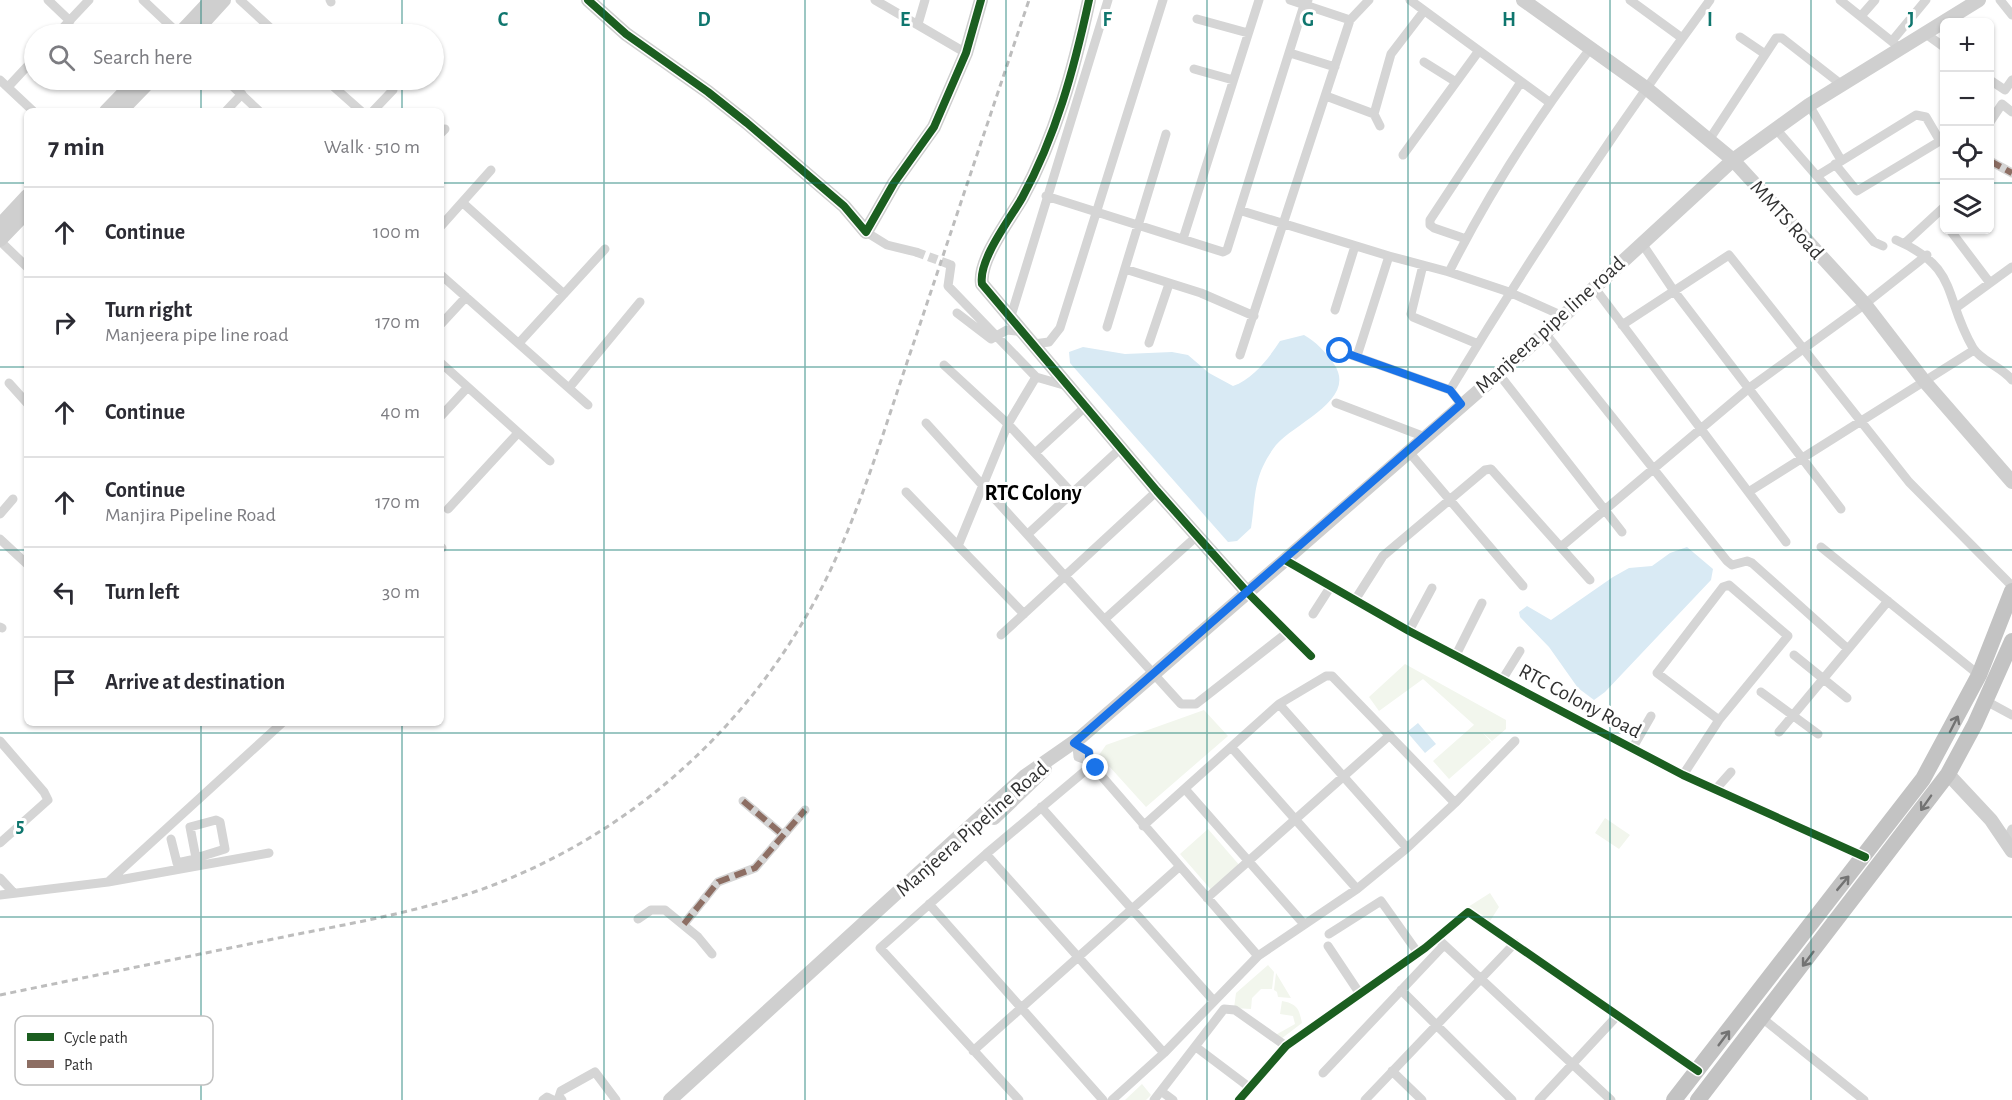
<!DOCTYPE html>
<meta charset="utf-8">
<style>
:root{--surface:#fff;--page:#f7f7f7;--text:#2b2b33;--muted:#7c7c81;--line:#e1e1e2}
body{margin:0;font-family:"Alegreya Sans",sans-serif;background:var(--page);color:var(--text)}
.controls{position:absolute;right:18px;top:18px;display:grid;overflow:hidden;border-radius:9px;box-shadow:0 2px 4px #0004}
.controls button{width:54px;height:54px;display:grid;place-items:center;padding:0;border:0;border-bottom:2px solid var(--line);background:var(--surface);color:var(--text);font:30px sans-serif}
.stop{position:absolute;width:18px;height:18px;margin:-14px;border:4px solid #1a73e8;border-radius:50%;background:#fff}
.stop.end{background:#1a73e8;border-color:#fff;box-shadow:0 2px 6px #0008}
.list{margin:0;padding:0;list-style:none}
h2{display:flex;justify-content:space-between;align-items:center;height:78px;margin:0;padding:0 24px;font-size:26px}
h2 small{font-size:20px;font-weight:400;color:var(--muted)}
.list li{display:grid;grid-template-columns:39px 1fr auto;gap:18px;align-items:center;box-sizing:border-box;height:90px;padding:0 24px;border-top:2px solid var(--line)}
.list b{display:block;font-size:22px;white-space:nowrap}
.list p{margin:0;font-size:20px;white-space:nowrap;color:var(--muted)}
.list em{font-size:20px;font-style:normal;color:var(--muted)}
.icon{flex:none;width:33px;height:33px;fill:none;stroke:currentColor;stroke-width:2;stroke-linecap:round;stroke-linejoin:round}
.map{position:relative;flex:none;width:2012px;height:1100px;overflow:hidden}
.search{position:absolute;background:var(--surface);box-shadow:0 2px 4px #0004;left:24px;top:24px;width:420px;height:66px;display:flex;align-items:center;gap:15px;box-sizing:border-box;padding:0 21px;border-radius:33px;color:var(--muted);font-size:22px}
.panel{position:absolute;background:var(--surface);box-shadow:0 2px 4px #0004;left:24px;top:108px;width:420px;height:618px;border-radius:9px}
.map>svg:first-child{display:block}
.green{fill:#f2f6ed}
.water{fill:#d9eaf4}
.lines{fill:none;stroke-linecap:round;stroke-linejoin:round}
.street-tunnel{stroke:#d6d6d6;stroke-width:9;stroke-dasharray:9 4.5;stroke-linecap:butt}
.street{stroke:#d5d5d5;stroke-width:9}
.secondary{stroke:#cfcfcf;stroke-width:14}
.highway{stroke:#c3c3c3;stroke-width:16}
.rail{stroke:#bdbdbd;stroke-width:3;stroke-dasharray:6 4.5;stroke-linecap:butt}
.quiet{stroke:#8d6e63;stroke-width:6;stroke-dasharray:12 6;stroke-linecap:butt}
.cycleway-casing{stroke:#fff;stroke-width:11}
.cycleway{stroke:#1b5e20;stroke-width:8}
.oneway{stroke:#737373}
.route{stroke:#1a73e8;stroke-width:8}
.grid{fill:none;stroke:#0f766e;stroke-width:1.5;stroke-opacity:0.55}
.labels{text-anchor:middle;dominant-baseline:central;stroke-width:6;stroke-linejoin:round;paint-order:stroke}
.street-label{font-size:21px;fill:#313131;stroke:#fff}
.neighbourhood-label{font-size:22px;font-weight:bold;fill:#000;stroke:#fff}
.key{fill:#fff;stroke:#c1c1c1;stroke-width:1.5}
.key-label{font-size:16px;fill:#313131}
.grid-label{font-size:20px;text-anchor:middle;font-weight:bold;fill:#0f766e;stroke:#fff;stroke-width:6;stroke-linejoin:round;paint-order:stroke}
</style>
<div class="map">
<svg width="2012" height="1100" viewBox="0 0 2012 1100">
<rect width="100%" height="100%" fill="#fff"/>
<path class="green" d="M 1405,664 L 1506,720 L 1506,729 L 1492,741 L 1423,679 L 1379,711 L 1369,697 Z
M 1204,710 L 1228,736 L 1146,807 L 1099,755 L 1106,745 Z
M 1475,724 L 1491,742 L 1449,779 L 1433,761 Z
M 1605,818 L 1630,835 L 1619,849 L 1595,833 Z
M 1208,829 L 1241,867 L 1213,892 L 1180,854 Z
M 1490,893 L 1499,907 L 1490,921 L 1468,907 Z
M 1268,965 L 1274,972 L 1272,989 L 1261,989 L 1252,998 L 1251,1009 L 1234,1008 L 1236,993 Z
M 1276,973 L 1291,998 L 1278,997 L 1277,992 L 1274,990 Z
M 1282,1001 C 1297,1004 1299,1008 1302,1023 L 1277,1042 L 1272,1037 L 1295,1024 L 1293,1016 L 1280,1014 Z
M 1142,1084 L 1151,1095 L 1146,1100 L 1125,1100 Z"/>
<path class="water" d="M 1304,335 C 1316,342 1326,352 1334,364 C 1359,401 1290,424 1273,449 C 1253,478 1256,495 1251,528 L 1237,541 L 1228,542 L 1070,363 L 1069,352 L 1083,347 L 1125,354 L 1172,352 L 1188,355 L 1209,373 L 1233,386 C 1253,379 1269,358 1280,341 Z
M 1687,547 L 1713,569 L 1711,580 L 1605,692 L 1594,700 L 1578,688 L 1549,647 L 1520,617 L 1519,612 L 1527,606 L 1551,620 L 1613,577 L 1629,568 L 1652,566 L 1670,553 Z
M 1418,723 L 1436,744 L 1425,753 L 1407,732 Z"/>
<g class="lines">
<path class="street-tunnel" d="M 916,252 L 951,265"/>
<path class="street" d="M 48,0 L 70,21
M 143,0 L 179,34
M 240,0 L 277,34
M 330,0 L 331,2
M 875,0 L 966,53
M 1290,0 L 1350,20 L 1369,0
M 1410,0 L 1549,102
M 1630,0 L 1682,38
M 1840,0 L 1900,48
M 2000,0 L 2012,15
M 1861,16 L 1875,0
M 1197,19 L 1248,33
M 918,24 L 925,0
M 57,34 L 89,0
M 1926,34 L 1944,47
M 1740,37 L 1765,54
M 1892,41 L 1926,0
M 1290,53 L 1335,67
M 1424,62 L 1456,82
M 1194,69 L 1233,80
M 0,80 L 33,111
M 226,80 L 259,111
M 326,80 L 361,111
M 1990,80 L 2005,90 L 2012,80
M 8,87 L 34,59
M 1326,96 L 1374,114 L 1380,126
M 1809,105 L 1841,160
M 226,111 L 242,94
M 373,111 L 393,90
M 1374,114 L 1391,54 L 1424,11
M 1990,122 L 2002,104 L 2012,112
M 1776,129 L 1874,242 L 1883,246
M 441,133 L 445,129
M 1709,140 L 1776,38 L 1782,38 L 1842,85
M 1403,155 L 1478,52
M 1990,161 L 2012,173
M 1817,176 L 1916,115 L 1926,117 L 1940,141 L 1857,191 L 1835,164
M 1046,196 L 1223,252 L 1227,250 L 1304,5 L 1308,0
M 463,203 L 564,294
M 1242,211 L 1389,256 L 1449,272 L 1509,292 L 1563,316
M 441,226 L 491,170
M 1950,230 L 1990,283
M 866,232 L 887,245 L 916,252
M 1183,239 L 1259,0
M 1466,239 L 1434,228 L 1430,225 L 1430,220 L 1521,82
M 1896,240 C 1960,268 1943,297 1973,348 C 1981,361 2002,367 2012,380
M 0,241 L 27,267
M 1641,242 L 1674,291 L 1841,509
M 1905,243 L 1944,207
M 951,265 L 948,286 L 1036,377 L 1008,424 L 958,546
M 1423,265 L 1411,314 L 1413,317 L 1478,344
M 1125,269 L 1201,293 L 1254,316
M 1449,272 C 1489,193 1537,118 1590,49
M 441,275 L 588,405
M 1594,287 L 1786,542
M 1957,307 L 2012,267
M 1335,310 L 1355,246
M 957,313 L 991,339 L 1007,330 L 1024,332
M 1011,316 L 1108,0
M 441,324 L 466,297
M 1622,325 L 1729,255 L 1909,482 L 2012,586
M 1107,327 L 1166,134
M 1545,333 L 1727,561 L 1732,565 L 1747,561 L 1752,563 L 1848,649
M 519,343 L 605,249
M 1149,343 L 1169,284
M 1034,344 L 1049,342 L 1060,328 L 1163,0
M 1340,351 L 1450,390
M 1240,355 L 1350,20
M 1357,356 L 1389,256
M 441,363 L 550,461
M 944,365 L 1008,424 L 1072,493
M 1498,373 L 1622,532
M 1036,377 L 1067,386
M 9,383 L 27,403
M 569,388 L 640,302
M 1336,403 L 1425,437
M 1461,404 L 1450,390 C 1531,256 1617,126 1710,0
M 441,416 L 467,388
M 926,423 L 1181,704 L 1196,704 L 1288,632
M 1409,452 L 1523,586
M 1035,453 L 1085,407
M 1750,491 L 1974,350
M 906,492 L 1024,614
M 448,509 L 518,433
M 0,514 L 13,499
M 1029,533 L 1121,448
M 0,539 L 27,564
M 1562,546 L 1748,389 L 1865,304 L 1927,255
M 441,547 L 442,548
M 1821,547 L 1979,675
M 1285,560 L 1409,631 L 1683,775 L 1865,857
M 1247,592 L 1311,656
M 1355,600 L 1383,556 L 1485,470 L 1491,469 L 1590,580
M 1313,614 L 1331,586
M 1106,618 L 1197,536
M 0,627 L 2,628
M 1409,631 L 1432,588
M 1001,635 L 1157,491
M 1456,655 L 1482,603
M 1794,655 L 1847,698
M 1502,680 L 1520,651
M 1761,692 L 1818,734
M 1986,701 L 2012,715
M 1279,704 L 1407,848
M 1779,732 L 1888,601
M 0,741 L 44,792 L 48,800 L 0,843
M 1074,743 L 1089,752 L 1092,765 L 1258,956
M 1077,746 L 1078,757 L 1089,761
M 1232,748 L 1357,889
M 1632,749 L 1651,716
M 1683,775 L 1719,720 L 1657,673 L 1723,587 L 1729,585 L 1788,636 L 1719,720
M 1185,789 L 1303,923
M 1715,790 L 1731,772
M 743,801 L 783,835
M 1041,807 L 1213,1000
M 216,820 L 220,822 L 225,849 L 196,858 L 190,827 Z
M 1143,826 L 1279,704 L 1326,676 L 1332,676 L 1455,803
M 171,839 L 177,863 L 191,860
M 2006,842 L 2012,829
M 986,854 L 1164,1053
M 0,878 L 12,891
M 108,882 L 282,723
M 0,895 L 108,882 L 269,853
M 1207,898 L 1390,735
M 929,904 L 1103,1100
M 638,919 L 651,910 L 665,910 L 698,937 L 712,954
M 684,924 L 718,882 L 755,868 L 805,810
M 1329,934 L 1381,901 L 1418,953
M 1437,938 L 1611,1100
M 1328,946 L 1360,994
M 1401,990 L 1512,1100
M 1762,1018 L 1864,1100
M 1196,1047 L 1249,1087
M 973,1051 L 1179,867
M 1392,1071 L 1422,1100
M 1323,1073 L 1444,945
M 1161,1091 L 1173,1100
M 543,1100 L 547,1097 L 553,1100
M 562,1100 L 559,1097 L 561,1091 L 595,1072 L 616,1100
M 1019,1100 L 880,948 L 986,854 L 1092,765
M 1112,1100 L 1164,1053 L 1258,956 L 1357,889 L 1407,848 L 1455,803 L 1515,741
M 1154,1100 L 1224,1009 L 1235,1010 L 1286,1046
M 1239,1100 L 1286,1046 L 1425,948 L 1468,912 L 1698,1071
M 1365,1100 L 1515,943
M 1539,1100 L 1618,1015"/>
<path class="secondary" d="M 588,0 L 626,34 L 708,92 L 747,123 L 844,206 L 866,232 L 894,183 L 934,127 L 966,53 L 981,0
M 1089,0 C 1074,69 1056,136 1022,198 C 1010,219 978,260 982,284 L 1157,491 L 1247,592
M 1523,0 L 1646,88 L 1733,160 L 1865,304 L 1925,382 L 2012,482
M 179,34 L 211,0
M 193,34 L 224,0
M 106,111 L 136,80
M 121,111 L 151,80
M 0,225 L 27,196
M 0,240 L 27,212
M 1948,774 L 1991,820 L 2012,851
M 994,818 L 1045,769
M 670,1100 L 1025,776 L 1081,737 L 1285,560 L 1545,333 L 1733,160 L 1809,105 L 1979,0"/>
<path class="highway" d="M 1674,1100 L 1923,779 L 1979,675 L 2012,591
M 1698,1100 L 1948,774 L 1975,724 L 2012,641"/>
<path class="rail" d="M 0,995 C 96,975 192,956 288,936 C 358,922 429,910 496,884 C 644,826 762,714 830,571 C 865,497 888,417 915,339 C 953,226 991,113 1029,0"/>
<path class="quiet" d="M 1990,161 L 2012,173
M 743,801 L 783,835
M 684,924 L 718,882 L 755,868 L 805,810"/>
<defs>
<path id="cycleway" d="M 588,0 L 626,34 L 708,92 L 747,123 L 844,206 L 866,232 L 894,183 L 934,127 L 966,53 L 981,0
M 1089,0 C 1074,69 1056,136 1022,198 C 1010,219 978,260 982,284 L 1157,491 L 1247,592 L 1311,656
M 1285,560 L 1409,631 L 1683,775 L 1865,857
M 1239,1100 L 1286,1046 L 1425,948 L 1468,912 L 1698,1071"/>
</defs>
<use href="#cycleway" class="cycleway-casing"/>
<use href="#cycleway" class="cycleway"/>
</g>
<defs><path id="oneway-shaft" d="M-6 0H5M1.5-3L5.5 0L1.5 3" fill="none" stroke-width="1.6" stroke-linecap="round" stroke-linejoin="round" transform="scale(1.5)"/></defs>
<g class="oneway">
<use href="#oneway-shaft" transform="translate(1954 724) rotate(-63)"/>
<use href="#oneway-shaft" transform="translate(1926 803) rotate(125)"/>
<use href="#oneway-shaft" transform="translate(1843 883) rotate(-50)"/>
<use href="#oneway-shaft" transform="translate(1808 959) rotate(127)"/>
<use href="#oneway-shaft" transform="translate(1724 1038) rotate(-53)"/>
</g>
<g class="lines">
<path class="route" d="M 1096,768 L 1089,761 L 1089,752 L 1074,743 L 1461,404 L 1450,390 L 1340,351"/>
</g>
<path class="grid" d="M 201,0 L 201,34M 402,0 L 402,34M 604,0 L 604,1100M 805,0 L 805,1100M 1006,0 L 1006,1100M 1207,0 L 1207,1100M 1408,0 L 1408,1100M 1610,0 L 1610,1100M 1811,0 L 1811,1100M 201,80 L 201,111M 402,80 L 402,111M 0,183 L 27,183M 441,183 L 1944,183M 1990,183 L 2012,183M 0,367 L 27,367M 441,367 L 2012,367M 0,550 L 27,550M 441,550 L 2012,550M 201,723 L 201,1100M 402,723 L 402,1100M 0,733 L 2012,733M 0,917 L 2012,917"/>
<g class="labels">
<g class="street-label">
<text transform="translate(1787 220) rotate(48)">MMTS Road</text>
<text transform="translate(1550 325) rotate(-42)">Manjeera pipe line road</text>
<text transform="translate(1580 701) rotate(28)">RTC Colony Road</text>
<text transform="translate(972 829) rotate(-41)">Manjeera Pipeline Road</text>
</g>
<g class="neighbourhood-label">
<text x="1033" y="493">RTC Colony</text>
</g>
</g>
<rect x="15" y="1016" width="198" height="69" rx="9" class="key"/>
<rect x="27" y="1033" width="27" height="8" fill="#1b5e20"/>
<rect x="27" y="1060" width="27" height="8" fill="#8d6e63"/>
<g class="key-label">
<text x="64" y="1043">Cycle path</text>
<text x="64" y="1070">Path</text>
</g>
<g class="grid-label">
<text x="503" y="26">C</text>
<text x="704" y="26">D</text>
<text x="905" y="26">E</text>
<text x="1107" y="26">F</text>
<text x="1308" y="26">G</text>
<text x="1509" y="26">H</text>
<text x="1710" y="26">I</text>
<text x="1911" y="26">J</text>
<text x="20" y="832">5</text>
</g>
</svg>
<div class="controls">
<button>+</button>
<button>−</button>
<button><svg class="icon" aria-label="locate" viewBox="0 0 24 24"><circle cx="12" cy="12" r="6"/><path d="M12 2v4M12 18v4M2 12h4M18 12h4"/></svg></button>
<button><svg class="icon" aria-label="layers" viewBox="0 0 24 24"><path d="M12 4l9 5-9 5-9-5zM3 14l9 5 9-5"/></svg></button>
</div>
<div class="stop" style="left:1340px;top:351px"></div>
<div class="stop end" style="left:1096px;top:768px"></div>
<div class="search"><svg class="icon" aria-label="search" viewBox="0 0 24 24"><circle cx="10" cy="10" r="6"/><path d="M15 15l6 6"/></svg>Search here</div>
<section class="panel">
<h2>7 min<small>Walk · 510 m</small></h2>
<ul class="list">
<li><svg class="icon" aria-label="ahead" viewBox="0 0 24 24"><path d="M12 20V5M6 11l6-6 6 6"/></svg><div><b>Continue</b></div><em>100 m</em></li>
<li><svg class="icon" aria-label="right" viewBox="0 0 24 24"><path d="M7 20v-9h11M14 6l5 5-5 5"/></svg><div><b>Turn right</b><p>Manjeera pipe line road</p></div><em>170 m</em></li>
<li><svg class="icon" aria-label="ahead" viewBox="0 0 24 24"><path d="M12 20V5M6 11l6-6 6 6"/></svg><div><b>Continue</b></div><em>40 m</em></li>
<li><svg class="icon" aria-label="ahead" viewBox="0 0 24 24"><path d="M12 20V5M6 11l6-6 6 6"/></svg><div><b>Continue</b><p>Manjira Pipeline Road</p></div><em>170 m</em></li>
<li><svg class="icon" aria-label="left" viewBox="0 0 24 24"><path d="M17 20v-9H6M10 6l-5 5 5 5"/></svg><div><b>Turn left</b></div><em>30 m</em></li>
<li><svg class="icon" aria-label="arrive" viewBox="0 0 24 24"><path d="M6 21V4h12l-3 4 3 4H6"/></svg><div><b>Arrive at destination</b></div></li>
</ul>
</section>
</div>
